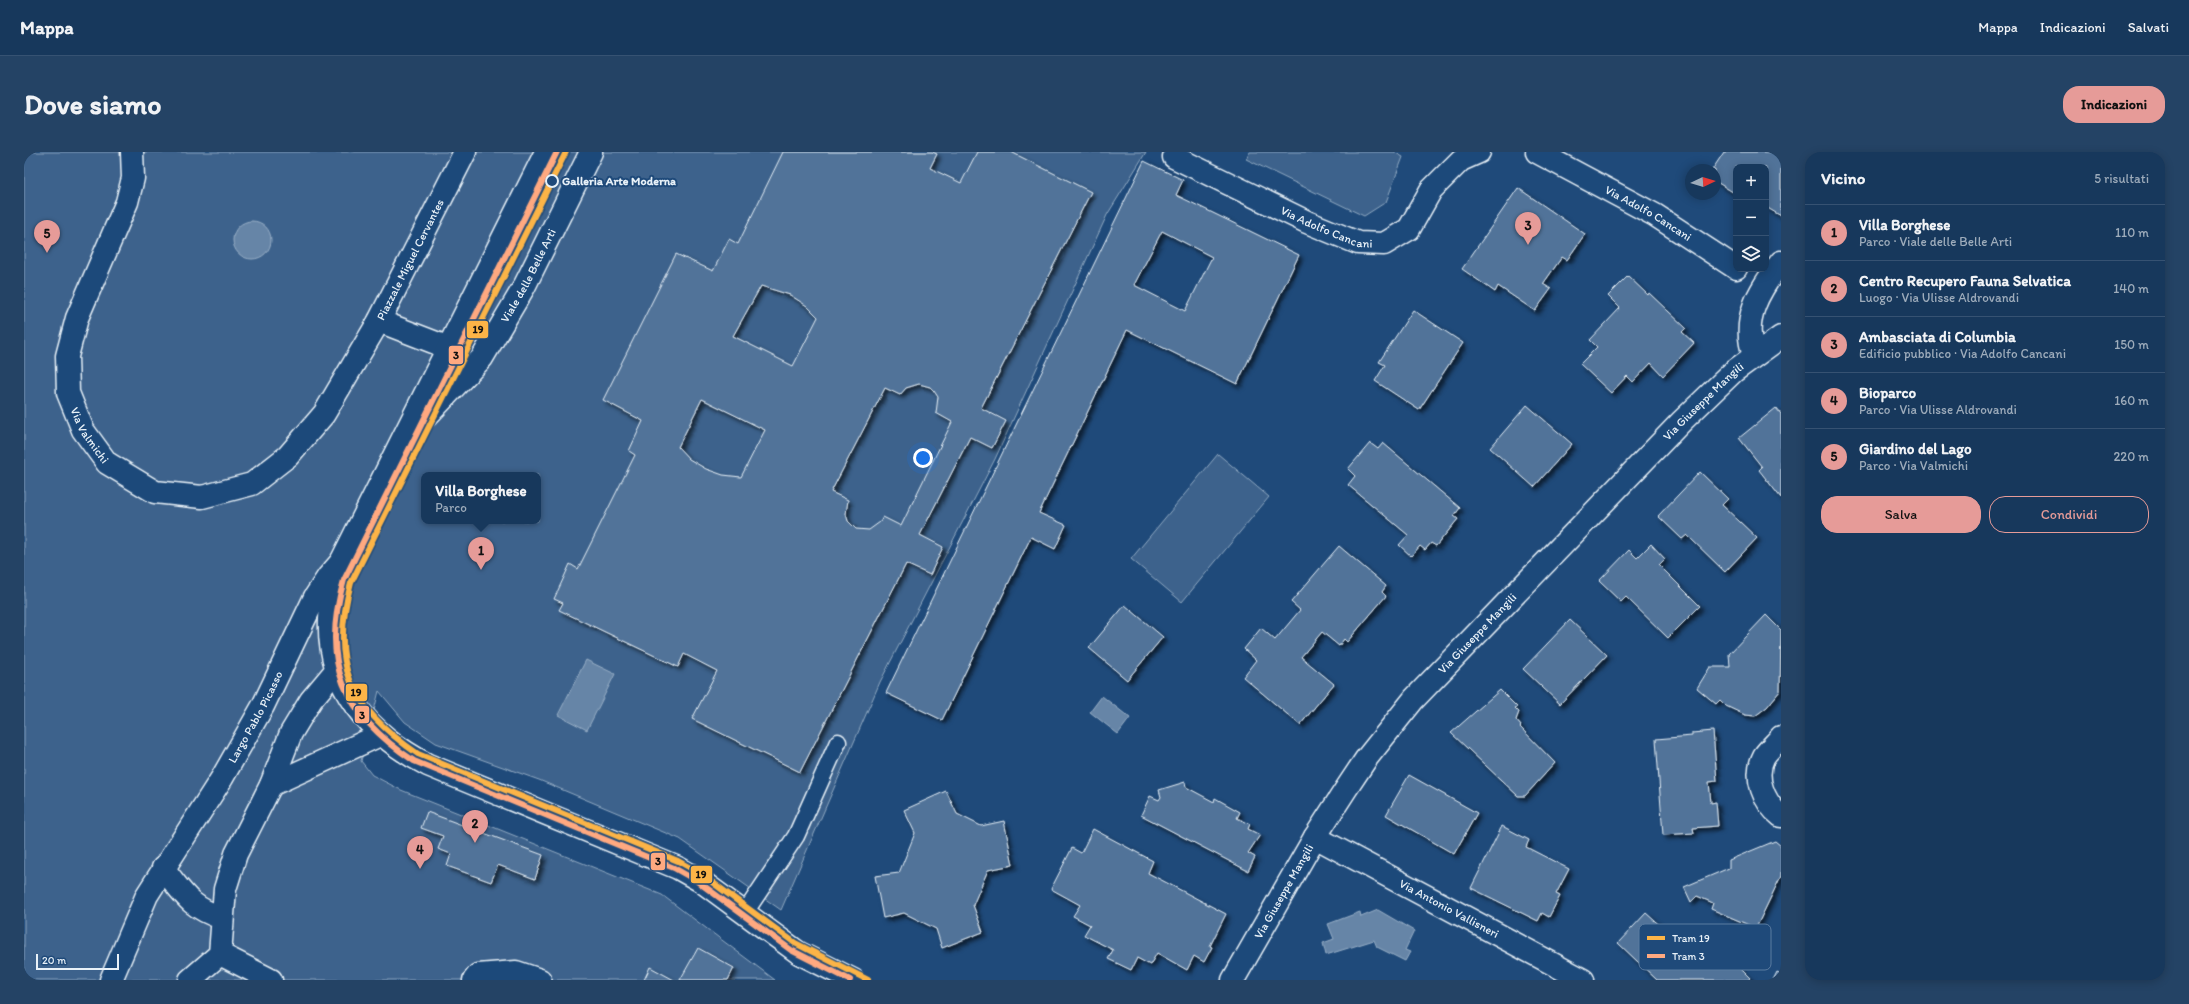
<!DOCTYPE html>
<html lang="it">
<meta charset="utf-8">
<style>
:root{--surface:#17385c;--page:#244365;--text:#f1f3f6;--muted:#9eacbb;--line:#365272;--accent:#e69b98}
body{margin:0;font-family:Itim,sans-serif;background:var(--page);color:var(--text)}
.controls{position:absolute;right:12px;top:12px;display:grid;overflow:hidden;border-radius:8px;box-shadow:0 2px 10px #0003}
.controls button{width:36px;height:36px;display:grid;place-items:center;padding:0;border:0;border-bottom:1px solid var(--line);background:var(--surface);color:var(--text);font:20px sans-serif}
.compass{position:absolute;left:1661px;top:12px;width:36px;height:36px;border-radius:50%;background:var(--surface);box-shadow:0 2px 10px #0003;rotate:86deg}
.scale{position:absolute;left:12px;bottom:10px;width:83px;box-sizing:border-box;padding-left:4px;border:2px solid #e8f1f8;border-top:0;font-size:11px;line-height:14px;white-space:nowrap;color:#e8f1f8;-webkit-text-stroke:3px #1f4a7a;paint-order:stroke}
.you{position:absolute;left:899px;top:306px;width:14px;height:14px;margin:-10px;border:3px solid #fff;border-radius:50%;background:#1a73e8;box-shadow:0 0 0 6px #1a73e833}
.badge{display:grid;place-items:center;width:26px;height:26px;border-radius:50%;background:var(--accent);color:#111;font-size:13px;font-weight:700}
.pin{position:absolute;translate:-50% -33px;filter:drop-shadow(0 1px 2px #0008)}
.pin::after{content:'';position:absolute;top:21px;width:14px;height:12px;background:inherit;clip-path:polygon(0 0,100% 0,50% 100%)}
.popup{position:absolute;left:397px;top:320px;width:120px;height:52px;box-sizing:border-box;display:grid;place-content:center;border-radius:8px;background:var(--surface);filter:drop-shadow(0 1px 3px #0005);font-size:13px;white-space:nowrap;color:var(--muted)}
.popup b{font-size:15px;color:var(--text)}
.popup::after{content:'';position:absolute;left:50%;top:100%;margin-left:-8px;border:8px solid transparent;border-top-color:var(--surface)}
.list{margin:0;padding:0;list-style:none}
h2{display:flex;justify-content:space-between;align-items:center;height:52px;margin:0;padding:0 16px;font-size:17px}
h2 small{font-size:13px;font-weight:400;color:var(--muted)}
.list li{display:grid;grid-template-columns:26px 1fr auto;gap:12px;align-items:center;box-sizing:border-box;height:56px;padding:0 16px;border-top:1px solid var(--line)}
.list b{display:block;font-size:15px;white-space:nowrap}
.list p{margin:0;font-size:13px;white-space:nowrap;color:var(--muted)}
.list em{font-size:13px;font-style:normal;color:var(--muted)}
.actions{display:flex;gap:8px;padding:12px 16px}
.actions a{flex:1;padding:9px 0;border:1px solid var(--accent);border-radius:16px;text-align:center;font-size:14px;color:var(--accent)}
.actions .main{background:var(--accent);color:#111}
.icon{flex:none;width:22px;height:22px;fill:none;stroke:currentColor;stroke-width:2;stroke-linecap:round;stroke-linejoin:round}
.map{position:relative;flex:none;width:1757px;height:828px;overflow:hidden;border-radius:16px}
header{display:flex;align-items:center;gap:24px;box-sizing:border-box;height:56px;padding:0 20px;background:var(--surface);border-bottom:1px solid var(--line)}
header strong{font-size:19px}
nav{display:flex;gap:22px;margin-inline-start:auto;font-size:14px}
.intro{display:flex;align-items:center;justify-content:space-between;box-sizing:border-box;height:96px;padding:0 24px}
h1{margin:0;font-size:28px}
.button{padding:10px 18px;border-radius:16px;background:var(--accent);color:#111;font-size:14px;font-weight:700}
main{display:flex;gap:24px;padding:0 24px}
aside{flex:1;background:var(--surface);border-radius:16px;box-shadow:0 2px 10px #0003}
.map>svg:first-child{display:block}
.green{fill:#3c628c;stroke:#92aac2;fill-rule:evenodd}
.water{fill:#6685a7;stroke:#9ab0c7}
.building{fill:#517399;stroke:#e8f1f8;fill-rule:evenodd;filter:url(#shadow)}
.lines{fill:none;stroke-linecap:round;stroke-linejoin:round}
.lane-casing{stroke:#e8f1f8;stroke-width:19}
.street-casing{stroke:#e8f1f8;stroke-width:25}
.secondary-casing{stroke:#e8f1f8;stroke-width:25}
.lane{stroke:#1f4a7a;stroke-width:16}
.street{stroke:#1f4a7a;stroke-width:22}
.secondary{stroke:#1f4a7a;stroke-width:22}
.tram-1-casing{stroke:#1f4a7a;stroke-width:9}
.tram-2-casing{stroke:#1f4a7a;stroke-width:9}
.tram-1{stroke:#fcb447;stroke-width:6}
.tram-2{stroke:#ffa980;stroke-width:6}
.stop-dot{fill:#1f4a7a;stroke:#e8f1f8;stroke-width:2}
.labels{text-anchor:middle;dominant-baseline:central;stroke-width:4;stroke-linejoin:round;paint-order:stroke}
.stop-label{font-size:12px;font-weight:bold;fill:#e8f1f8;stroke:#1f4a7a;text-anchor:start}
.street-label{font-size:12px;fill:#e8f1f8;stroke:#1f4a7a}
.key{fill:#1f4a7a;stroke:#5b7ca0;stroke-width:1}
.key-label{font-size:11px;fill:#e8f1f8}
.line-badge{stroke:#1f4a7a;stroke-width:1.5}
.pale-badge-label{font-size:11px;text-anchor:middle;font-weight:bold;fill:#111}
</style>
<header>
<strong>Mappa</strong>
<nav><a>Mappa</a><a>Indicazioni</a><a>Salvati</a></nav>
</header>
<div class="intro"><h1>Dove siamo</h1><a class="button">Indicazioni</a></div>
<main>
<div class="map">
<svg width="1757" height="828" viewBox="0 0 1757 828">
<defs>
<filter id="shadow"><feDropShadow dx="3.5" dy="3.5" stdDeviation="2" flood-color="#0009"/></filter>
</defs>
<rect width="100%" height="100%" fill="#1f4a7a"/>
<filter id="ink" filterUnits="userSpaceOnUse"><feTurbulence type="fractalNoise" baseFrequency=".025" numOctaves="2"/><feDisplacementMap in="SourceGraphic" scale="8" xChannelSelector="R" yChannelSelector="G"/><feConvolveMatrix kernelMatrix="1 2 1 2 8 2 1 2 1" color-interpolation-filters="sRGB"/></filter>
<g filter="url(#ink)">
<path class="green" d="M 0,0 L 1122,0 L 1083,63 L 971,307 L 856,530 L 757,758 L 656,687 L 515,628 L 412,591 L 381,570 L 355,539 L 337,609 L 348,623 L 377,638 L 638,743 L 751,828 L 0,828 ZM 400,323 L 514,323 L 514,369 L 400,369 Z
M 1226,0 L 1370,0 L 1379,5 L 1362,50 L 1340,64 L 1222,7 Z
M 1194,302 L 1245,345 L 1158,450 L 1107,407 Z"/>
<path class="water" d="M209 88a19 19 0 1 1 38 0a19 19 0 1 1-38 0Z
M 562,508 L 591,522 L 563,578 L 534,563 Z
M 1078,544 L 1106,566 L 1094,582 L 1066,560 Z
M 1354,758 L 1390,779 L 1381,798 L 1386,800 L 1381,809 L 1353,795 L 1350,788 L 1302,803 L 1299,791 L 1310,787 L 1304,772 L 1336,760 L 1337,765 Z"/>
<path class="building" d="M 759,0 L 908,0 L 913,2 L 906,16 L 937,31 L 953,0 L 987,0 L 1067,40 L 957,256 L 982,269 L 968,296 L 946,285 L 896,383 L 919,395 L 906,423 L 882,412 L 776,620 L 668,567 L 693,519 L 660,502 L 654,515 L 535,458 L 539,451 L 530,447 L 546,412 L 554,417 L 611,303 L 605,299 L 619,269 L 579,248 L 652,102 L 689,119 L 705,87 L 714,92 ZM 737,134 L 766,143 L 783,154 L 794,165 L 769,214 L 709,184 ZM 895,232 L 906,235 L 910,239 L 914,245 L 912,261 L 928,270 L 877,374 L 859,365 L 856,370 L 845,378 L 832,377 L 824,369 L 822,362 L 824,348 L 807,340 L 861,236 L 876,243 L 882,236 ZM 678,247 L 741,278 L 717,325 L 699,323 L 682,317 L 665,307 L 654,295 Z
M 1700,0 L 1757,0 L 1757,64 L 1742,55 L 1742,15 L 1712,15 L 1712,42 L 1691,29 L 1691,18 L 1688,18 Z
M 1120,9 L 1159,28 L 1152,43 L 1275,103 L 1213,232 L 1103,178 L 1015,361 L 1042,373 L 1031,397 L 1007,385 L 918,568 L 862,541 ZM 1138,79 L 1188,105 L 1161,159 L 1110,133 Z
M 1494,36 L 1561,82 L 1543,108 L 1538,105 L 1519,132 L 1527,137 L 1511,159 L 1474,134 L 1471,140 L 1438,117 Z
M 1604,124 L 1624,143 L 1625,141 L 1662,176 L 1658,180 L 1670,191 L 1639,224 L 1627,211 L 1609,230 L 1603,224 L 1587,241 L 1556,212 L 1573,195 L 1566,188 L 1596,156 L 1584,144 Z
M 1389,158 L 1439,191 L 1395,258 L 1351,229 L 1361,213 L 1355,210 Z
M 1503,253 L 1548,292 L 1510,335 L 1466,296 Z
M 1752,256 L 1757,262 L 1757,346 L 1735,318 L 1738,315 L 1715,286 Z
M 1346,291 L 1354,297 L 1359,291 L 1436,356 L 1430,364 L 1434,367 L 1412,394 L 1407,391 L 1401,398 L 1396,394 L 1387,404 L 1375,393 L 1384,383 L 1324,333 L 1331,324 L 1324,317 Z
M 1676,320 L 1704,347 L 1698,353 L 1733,386 L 1701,420 L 1663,383 L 1658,387 L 1634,364 Z
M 1627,392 L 1641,407 L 1635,413 L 1676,454 L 1644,486 L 1602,445 L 1597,450 L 1575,429 L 1605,398 L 1613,406 Z
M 1315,394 L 1362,434 L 1358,440 L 1362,444 L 1323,490 L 1320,487 L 1315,494 L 1298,480 L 1277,505 L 1310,532 L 1276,573 L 1219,525 L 1232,508 L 1220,497 L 1237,476 L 1251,488 L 1276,458 L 1267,450 Z
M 1101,453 L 1139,485 L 1103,528 L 1065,496 Z
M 1742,463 L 1757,478 L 1756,539 L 1743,555 L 1731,564 L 1721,563 L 1702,554 L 1696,548 L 1692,552 L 1673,536 L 1686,515 L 1706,515 L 1705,502 Z
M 1546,468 L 1583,503 L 1536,552 L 1499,517 Z
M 1476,538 L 1493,555 L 1491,556 L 1495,560 L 1492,568 L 1497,574 L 1496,575 L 1531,611 L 1501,644 L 1494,644 L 1427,581 Z
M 1689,579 L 1693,629 L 1685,630 L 1687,651 L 1692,650 L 1694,674 L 1669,676 L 1670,681 L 1639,683 L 1632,587 L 1668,584 L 1668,581 Z
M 1385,623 L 1453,661 L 1430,702 L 1362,663 Z
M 1161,630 L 1162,635 L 1190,650 L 1191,646 L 1216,660 L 1213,666 L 1226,672 L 1224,677 L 1236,683 L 1224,701 L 1231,705 L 1224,719 L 1117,663 L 1126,644 L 1135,648 L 1137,645 L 1135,638 Z
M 922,639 L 933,662 L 957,674 L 980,669 L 989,713 L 964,718 L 949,753 L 959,780 L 918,796 L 912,777 L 880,761 L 859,766 L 851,724 L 875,721 L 891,681 L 880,658 Z
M 403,660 L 519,703 L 511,727 L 474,713 L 467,730 L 423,714 L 427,702 L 414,697 L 419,684 L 397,676 Z
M 1478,674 L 1505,688 L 1502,695 L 1545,717 L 1532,742 L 1536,744 L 1525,765 L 1518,761 L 1514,769 L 1447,736 Z
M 1069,677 L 1129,709 L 1124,721 L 1202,762 L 1186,794 L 1188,795 L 1180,810 L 1170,804 L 1163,818 L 1133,801 L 1126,813 L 1113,806 L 1107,818 L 1084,807 L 1089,798 L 1060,783 L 1066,773 L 1049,764 L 1056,753 L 1027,737 L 1048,696 L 1057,701 Z
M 1751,689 L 1757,694 L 1757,724 L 1732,776 L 1687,757 L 1689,751 L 1673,744 L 1667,750 L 1660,735 L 1705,716 L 1705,708 Z
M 1622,761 L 1641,778 L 1645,774 L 1657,786 L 1660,784 L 1676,795 L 1677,793 L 1682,797 L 1686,793 L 1711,817 L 1714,814 L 1726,826 L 1724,828 L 1633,828 L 1594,791 Z
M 674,796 L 710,816 L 704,828 L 656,828 Z
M 626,815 L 650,828 L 620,828 Z
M 1753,820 L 1757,822 L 1757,828 L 1749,828 Z"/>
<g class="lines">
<defs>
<path id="lane" d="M 720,762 L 772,684 L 814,590"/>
<g id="street">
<path id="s1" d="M 108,0 L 109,26 L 103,50 L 53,166 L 43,204 L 44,241 L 59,278 L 83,311 L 131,340 L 178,345 L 228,332 L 264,304 L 300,262 L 355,169 L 441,0"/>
<path id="s2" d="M 1152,0 L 1150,5 L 1283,70 L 1334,91 L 1360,92 L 1385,77 L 1407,38 L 1437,8 L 1455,0"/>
<path id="s3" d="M 1513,0 L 1631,63 L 1712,116"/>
<path d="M 355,169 L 425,196"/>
<path d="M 1730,203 C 1717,167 1735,138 1757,110"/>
<path id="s4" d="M 382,286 L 458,206 L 500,135 L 567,0"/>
<path d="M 1757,585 C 1752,591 1745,597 1740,604 C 1729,625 1740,651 1757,664"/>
<path d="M 247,633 L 356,583"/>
<path id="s5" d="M 1291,685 L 1559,828"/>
<path d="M 139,716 C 160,742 165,755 198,766"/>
<path d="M 196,802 L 247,828"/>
<path id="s6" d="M 87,828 L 123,743 L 198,626 L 239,554 L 291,445 L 304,425 L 317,410"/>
<path d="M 166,828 L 196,802 L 201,737 L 212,702 L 247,633 L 267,581 L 287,548 L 313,517"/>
<path d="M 450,828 L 454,823 L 492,820 L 516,828"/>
<path id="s7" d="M 1209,828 L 1291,685 L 1322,637 L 1342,607 L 1390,547 L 1658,269 L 1710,219 L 1757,185"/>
</g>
<path id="secondary" d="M 522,0 L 317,410 C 312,428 307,447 306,467 C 303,536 346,583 404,613 L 654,716 L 677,729 L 775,801 L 829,828"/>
</defs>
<use href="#lane" class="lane-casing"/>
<use href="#street" class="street-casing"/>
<use href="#secondary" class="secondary-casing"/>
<use href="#lane" class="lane"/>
<use href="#street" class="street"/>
<use href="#secondary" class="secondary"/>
<defs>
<path id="tram-1" d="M 542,0 L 327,431 C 305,512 326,556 394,602 L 654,709 L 677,722 L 771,791 L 844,828"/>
<path id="tram-2" d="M 533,0 L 320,428 C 296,511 319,562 390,609 L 650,716 L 673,729 L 767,798 L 826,828"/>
</defs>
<use href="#tram-1" class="tram-1-casing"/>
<use href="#tram-2" class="tram-2-casing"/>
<use href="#tram-1" class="tram-1"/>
<use href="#tram-2" class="tram-2"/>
</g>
</g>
<circle class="stop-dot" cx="528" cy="29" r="6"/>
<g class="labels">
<g class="stop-label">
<text x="538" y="29">Galleria Arte Moderna</text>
</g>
<g class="street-label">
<text stroke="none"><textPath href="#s3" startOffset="127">Via Adolfo Cancani</textPath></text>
<text stroke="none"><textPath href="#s2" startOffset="174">Via Adolfo Cancani</textPath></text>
<text stroke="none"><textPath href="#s1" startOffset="767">Piazzale Miguel Cervantes</textPath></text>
<text stroke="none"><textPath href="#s4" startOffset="205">Viale delle Belle Arti</textPath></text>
<text stroke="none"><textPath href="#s7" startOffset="750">Via Giuseppe Mangili</textPath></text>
<text stroke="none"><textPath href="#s1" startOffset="301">Via Valmichi</textPath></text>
<text stroke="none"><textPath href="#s7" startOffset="426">Via Giuseppe Mangili</textPath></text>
<text stroke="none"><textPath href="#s6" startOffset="301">Largo Pablo Picasso</textPath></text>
<text stroke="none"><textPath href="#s7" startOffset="102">Via Giuseppe Mangili</textPath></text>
<text stroke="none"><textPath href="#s5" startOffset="152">Via Antonio Vallisneri</textPath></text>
</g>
</g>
<rect x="1615" y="772" width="132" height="46" rx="6" class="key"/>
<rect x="1623" y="784" width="18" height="4" fill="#fcb447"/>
<rect x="1623" y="802" width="18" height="4" fill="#ffa980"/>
<g class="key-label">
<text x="1648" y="790">Tram 19</text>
<text x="1648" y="808">Tram 3</text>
</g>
<g class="line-badge">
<rect x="442" y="168" width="23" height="19" rx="4" fill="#fcb447"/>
<rect x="424" y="193" width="16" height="20" rx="4" fill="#ffa980"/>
<rect x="321" y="531" width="23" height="19" rx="4" fill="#fcb447"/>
<rect x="330" y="553" width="16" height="19" rx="4" fill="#ffa980"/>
<rect x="626" y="700" width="16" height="19" rx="4" fill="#ffa980"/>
<rect x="666" y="713" width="23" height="19" rx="4" fill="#fcb447"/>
</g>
<g class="pale-badge-label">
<text x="454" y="181">19</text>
<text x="432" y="207">3</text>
<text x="332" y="544">19</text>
<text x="338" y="567">3</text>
<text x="634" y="713">3</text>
<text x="677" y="726">19</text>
</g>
</svg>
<div class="controls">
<button>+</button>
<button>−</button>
<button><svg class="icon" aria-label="layers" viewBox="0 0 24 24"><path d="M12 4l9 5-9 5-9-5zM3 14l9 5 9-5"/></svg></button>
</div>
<svg class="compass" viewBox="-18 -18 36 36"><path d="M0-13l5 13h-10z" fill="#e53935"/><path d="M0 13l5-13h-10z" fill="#9eacbb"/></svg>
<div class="scale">20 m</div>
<div class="you"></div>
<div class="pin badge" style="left:457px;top:418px">1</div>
<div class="popup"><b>Villa Borghese</b>Parco</div>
<div class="pin badge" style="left:451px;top:691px">2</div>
<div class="pin badge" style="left:1504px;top:93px">3</div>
<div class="pin badge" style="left:396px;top:717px">4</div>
<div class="pin badge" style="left:23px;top:101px">5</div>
</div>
<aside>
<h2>Vicino<small>5 risultati</small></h2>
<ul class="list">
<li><span class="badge">1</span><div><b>Villa Borghese</b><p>Parco · Viale delle Belle Arti</p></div><em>110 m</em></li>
<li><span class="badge">2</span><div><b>Centro Recupero Fauna Selvatica</b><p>Luogo · Via Ulisse Aldrovandi</p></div><em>140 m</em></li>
<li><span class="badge">3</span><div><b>Ambasciata di Columbia</b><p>Edificio pubblico · Via Adolfo Cancani</p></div><em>150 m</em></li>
<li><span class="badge">4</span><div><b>Bioparco</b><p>Parco · Via Ulisse Aldrovandi</p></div><em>160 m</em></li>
<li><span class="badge">5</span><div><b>Giardino del Lago</b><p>Parco · Via Valmichi</p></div><em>220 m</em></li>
</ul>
<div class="actions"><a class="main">Salva</a><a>Condividi</a></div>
</aside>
</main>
